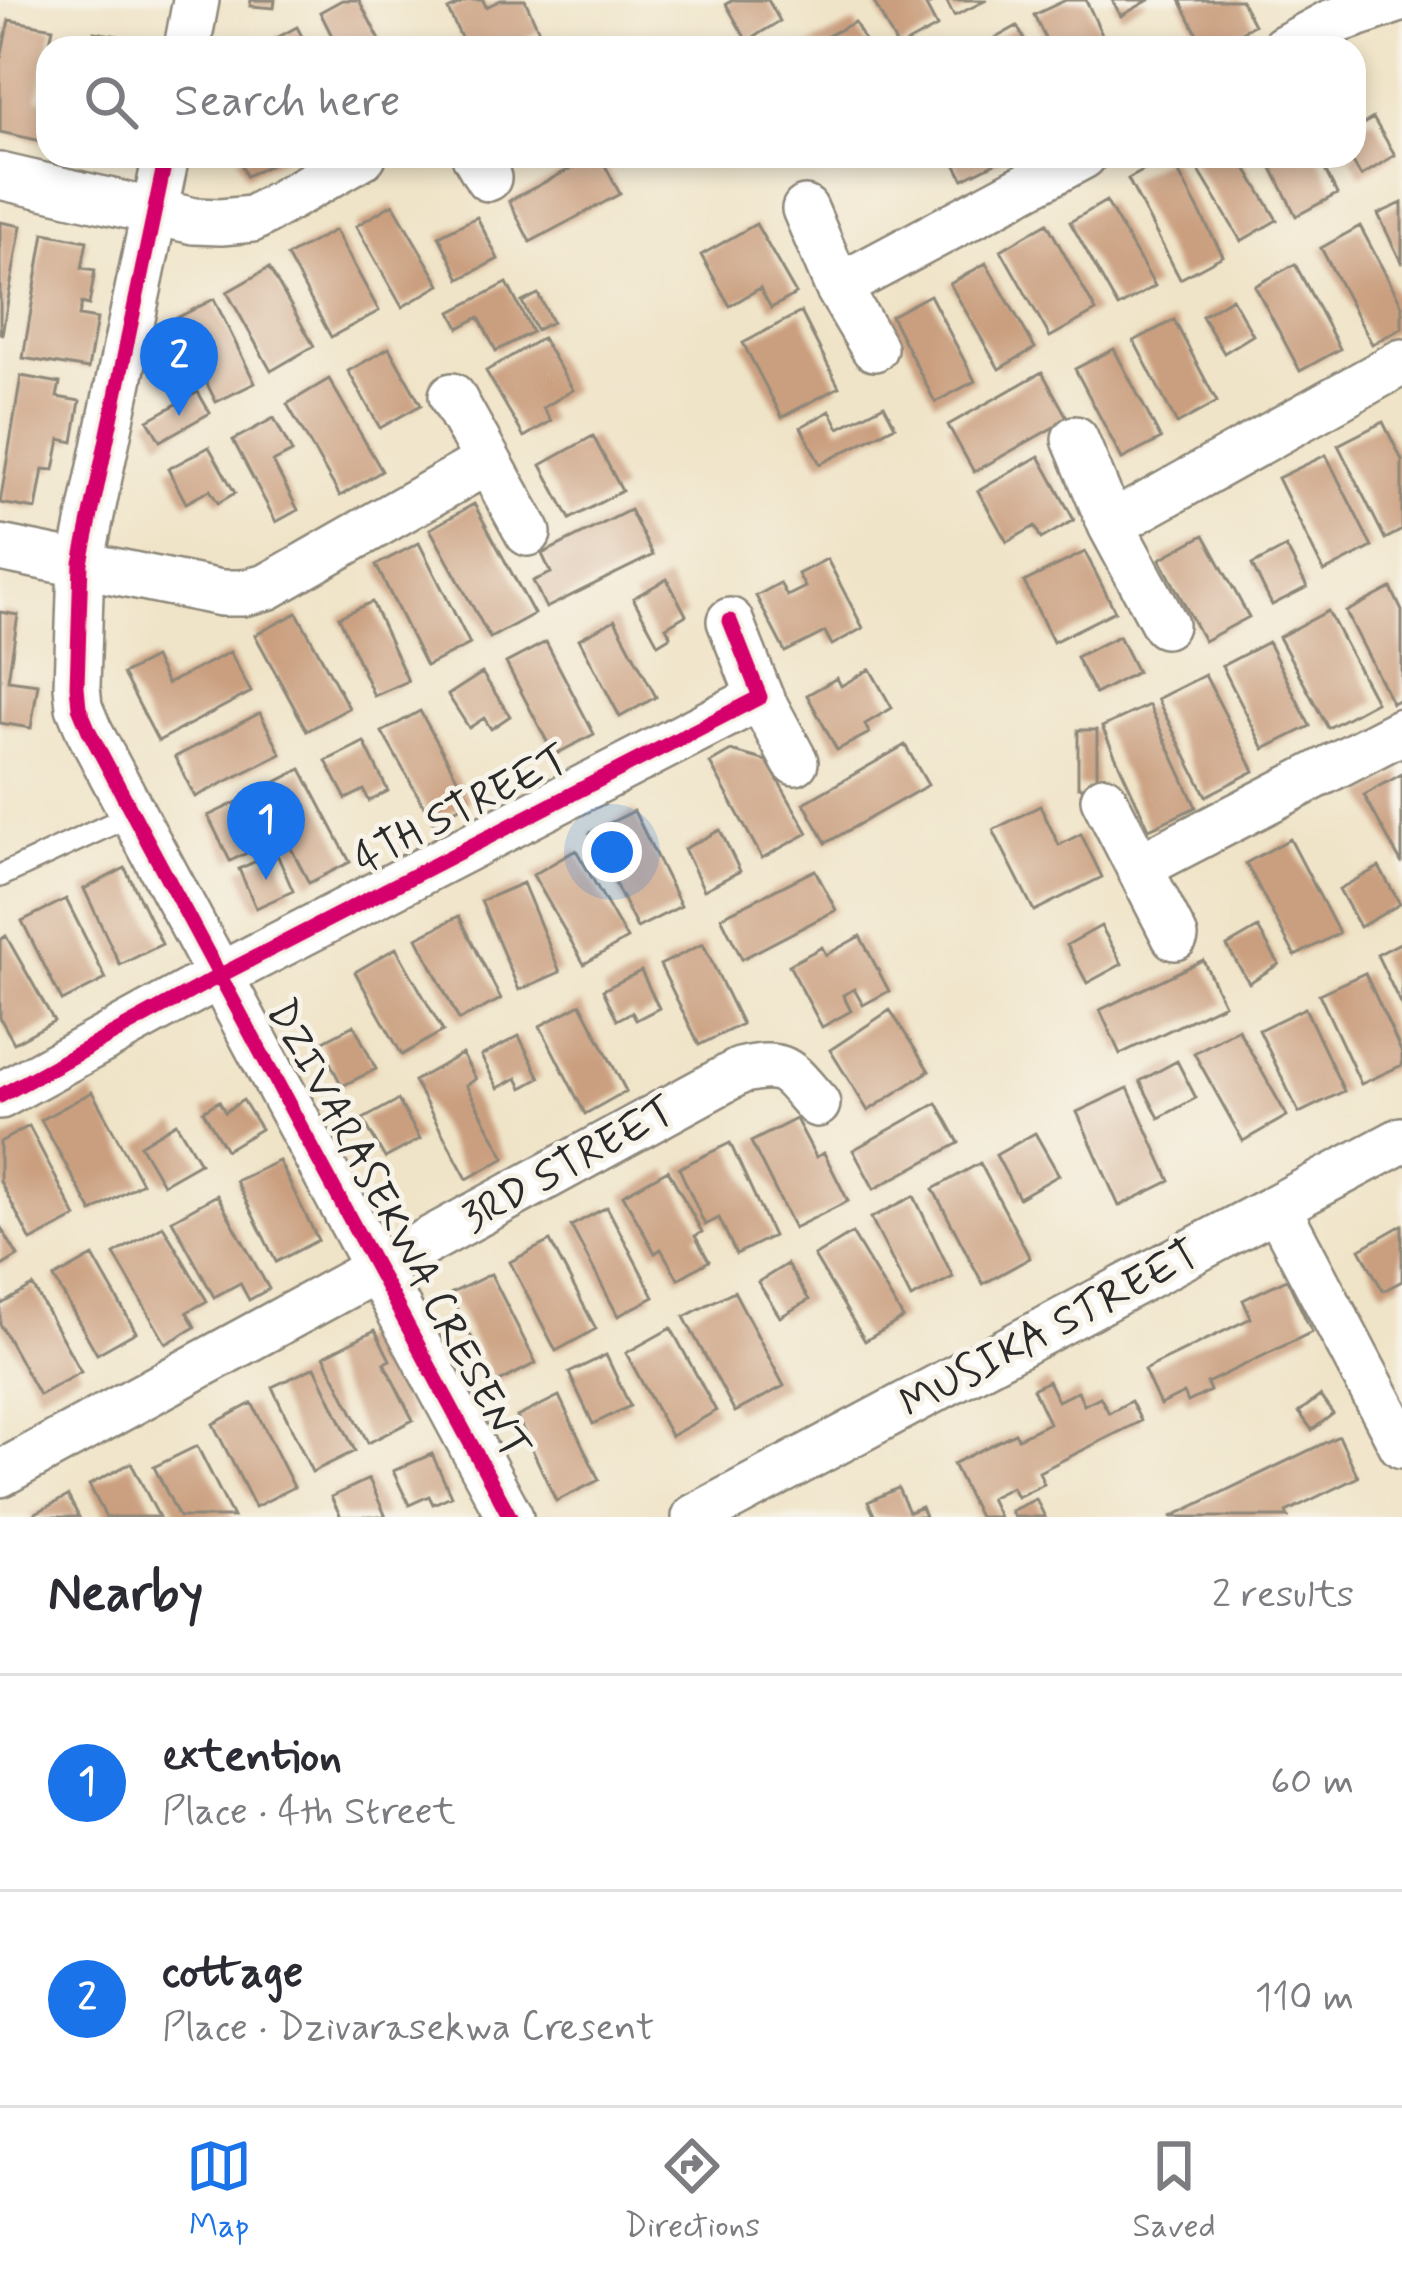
<!DOCTYPE html>
<meta charset="utf-8">
<style>
:root{--surface:#fff;--page:#f2f2f3;--text:#2b2b33;--muted:#7c7c81;--line:#e1e1e2;--accent:#1a73e8}
body{margin:0;font-family:Mynerve,sans-serif;background:var(--page);color:var(--text)}
.you{position:absolute;left:612px;top:852px;width:42px;height:42px;margin:-30px;border:9px solid #fff;border-radius:50%;background:#1a73e8;box-shadow:0 0 0 18px #1a73e833}
.badge{display:grid;place-items:center;width:78px;height:78px;border-radius:50%;background:var(--accent);color:#fff;font-size:39px;font-weight:700}
.pin{position:absolute;translate:-50% -99px;filter:drop-shadow(0 3px 6px #0008)}
.pin::after{content:'';position:absolute;top:63px;width:42px;height:36px;background:inherit;clip-path:polygon(0 0,100% 0,50% 100%)}
.list{margin:0;padding:0;list-style:none}
h2{display:flex;justify-content:space-between;align-items:center;height:156px;margin:0;padding:0 48px;font-size:51px}
h2 small{font-size:39px;font-weight:400;color:var(--muted)}
.list li{display:grid;grid-template-columns:78px 1fr auto;gap:36px;align-items:center;box-sizing:border-box;height:216px;padding:0 48px;border-top:3px solid var(--line)}
.list b{display:block;font-size:45px;white-space:nowrap}
.list p{margin:0;font-size:39px;white-space:nowrap;color:var(--muted)}
.list em{font-size:39px;font-style:normal;color:var(--muted)}
.icon{flex:none;width:66px;height:66px;fill:none;stroke:currentColor;stroke-width:2;stroke-linecap:round;stroke-linejoin:round}
.map{position:relative;flex:none;width:1402px;height:1517px;overflow:hidden}
.search{position:absolute;background:var(--surface);box-shadow:0 6px 18px #0003;left:36px;right:36px;top:36px;height:132px;display:flex;align-items:center;gap:30px;box-sizing:border-box;padding:0 42px;border-radius:36px;color:var(--muted);font-size:45px}
.sheet{height:588px;background:var(--surface)}
nav{display:flex;justify-content:space-around;align-items:center;box-sizing:border-box;height:168px;border-top:3px solid var(--line);background:var(--surface);font-size:33px;color:var(--muted)}
nav a{display:grid;justify-items:center;gap:6px}
nav .on{color:var(--accent)}
.map>svg:first-child{display:block}
.building{fill:#ca9f7f}
.lines{fill:none;stroke-linecap:round;stroke-linejoin:round}
.lane-casing{stroke:#8e887a;stroke-width:26}
.street-casing{stroke:#8e887a;stroke-width:50}
.lane{stroke:#fff;stroke-width:21}
.street{stroke:#fff;stroke-width:45}
.cycleway-casing{stroke:#f7f3e8;stroke-width:22}
.cycleway{stroke:#d6006c;stroke-width:15}
.labels{text-anchor:middle;dominant-baseline:central;stroke-width:10;stroke-linejoin:round;paint-order:stroke}
.street-label{font-size:42px;fill:#2b2b2b;stroke:#f7f3e8}
</style>
<div class="map">
<svg width="1402" height="1517" viewBox="0 0 1402 1517">
<rect width="100%" height="100%" fill="#f7f3e8"/>
<filter id="ink" filterUnits="userSpaceOnUse"><feTurbulence type="fractalNoise" baseFrequency=".00833" numOctaves="2"/><feDisplacementMap in="SourceGraphic" scale="24" xChannelSelector="R" yChannelSelector="G"/><feConvolveMatrix kernelMatrix="1 2 1 2 8 2 1 2 1" color-interpolation-filters="sRGB"/></filter>
<filter id="wash" filterUnits="userSpaceOnUse"><feTurbulence type="fractalNoise" baseFrequency=".004" numOctaves="4" result="noise"/><feDisplacementMap in="SourceGraphic" scale="48" xChannelSelector="R" yChannelSelector="G"/><feGaussianBlur stdDeviation="2.7" result="paint"/><feColorMatrix in="noise" values="0 0 0 0 0 0 0 0 0 0 0 0 0 0 0 0 0 1.4 0 .05"/><feComposite in="paint" operator="in"/></filter>
<g filter="url(#wash)">
<rect width="100%" height="100%" fill="#f0e4c8"/>
<g id="blocks">
<path class="building" d="M 251,0 L 275,0 L 274,8 L 250,6 Z
M 342,0 L 359,0 L 384,48 L 338,48 L 320,12 Z
M 469,0 L 483,0 L 486,7 L 501,0 L 525,0 L 539,31 L 508,48 L 466,48 L 448,10 Z
M 733,0 L 768,0 L 780,21 L 747,41 L 726,4 Z
M 873,0 L 938,0 L 926,6 L 937,27 L 898,48 Z
M 946,0 L 987,0 L 954,16 Z
M 1066,0 L 1086,0 L 1108,48 L 1050,48 L 1034,15 Z
M 1112,0 L 1149,0 L 1121,16 Z
M 1180,0 L 1241,0 L 1254,25 L 1211,48 L 1204,48 Z
M 9,20 L 53,28 L 38,98 L 48,100 L 46,142 L 0,132 L 0,62 Z
M 855,22 L 868,48 L 804,48 Z
M 1017,26 L 1029,48 L 978,48 Z
M 297,27 L 308,48 L 258,48 Z
M 94,32 L 131,38 L 130,48 L 92,48 Z
M 1373,118 L 1395,155 L 1361,176 L 1349,156 L 1354,156 L 1354,130 Z
M 238,156 L 289,156 L 246,176 Z
M 595,156 L 600,156 L 620,194 L 530,242 L 509,201 Z
M 805,156 L 848,156 L 851,162 L 833,170 L 829,160 L 810,169 Z
M 951,156 L 1009,156 L 963,179 Z
M 1170,156 L 1223,256 L 1180,279 L 1128,179 Z
M 1197,156 L 1239,156 L 1277,220 L 1241,241 L 1192,159 Z
M 1266,156 L 1318,156 L 1337,194 L 1296,216 Z
M 1106,201 L 1155,286 L 1118,307 L 1070,222 Z
M 1402,203 L 1402,264 L 1378,214 Z
M 393,204 L 440,285 L 402,307 L 356,226 Z
M 477,217 L 498,259 L 460,279 L 439,236 Z
M 0,222 L 21,226 L 2,334 L 0,333 Z
M 1047,223 L 1096,311 L 1050,337 L 1001,250 Z
M 756,224 L 796,294 L 771,308 L 760,288 L 730,306 L 701,255 Z
M 1360,226 L 1402,305 L 1402,328 L 1372,344 L 1321,248 Z
M 335,230 L 379,311 L 331,337 L 287,256 Z
M 44,233 L 87,241 L 82,268 L 95,270 L 89,305 L 82,303 L 79,316 L 97,319 L 88,369 L 23,358 Z
M 986,263 L 1035,348 L 999,369 L 950,284 Z
M 1295,264 L 1340,349 L 1300,371 L 1255,286 Z
M 269,268 L 314,346 L 271,371 L 227,292 Z
M 507,283 L 532,332 L 496,351 L 479,317 L 459,328 L 451,312 Z
M 538,294 L 552,322 L 536,330 L 522,302 Z
M 930,295 L 975,381 L 935,402 L 891,316 Z
M 1232,298 L 1253,335 L 1224,353 L 1202,316 Z
M 214,299 L 255,383 L 216,402 L 175,319 Z
M 801,312 L 839,387 L 782,417 L 743,343 Z
M 1174,320 L 1217,402 L 1177,424 L 1134,341 Z
M 542,338 L 573,390 L 543,408 L 551,421 L 524,437 L 486,371 Z
M 389,348 L 421,405 L 380,428 L 348,371 Z
M 1114,349 L 1161,439 L 1122,459 L 1075,369 Z
M 1042,372 L 1068,419 L 974,472 L 948,425 Z
M 21,376 L 60,383 L 57,397 L 80,401 L 73,442 L 60,439 L 54,470 L 43,469 L 36,509 L 0,503 Z
M 329,379 L 382,471 L 340,496 L 287,404 Z
M 198,392 L 210,413 L 160,441 L 148,420 Z
M 884,405 L 895,426 L 820,464 L 801,427 L 830,411 L 839,428 Z
M 274,418 L 292,452 L 273,462 L 298,510 L 276,522 L 233,440 Z
M 1383,422 L 1402,460 L 1402,530 L 1385,539 L 1338,445 Z
M 593,436 L 622,491 L 570,519 L 541,465 Z
M 209,447 L 235,493 L 218,503 L 210,490 L 186,503 L 168,469 Z
M 1326,455 L 1372,547 L 1324,572 L 1278,478 Z
M 1039,456 L 1074,520 L 1041,539 L 1035,526 L 1007,542 L 978,491 Z
M 474,504 L 534,614 L 490,638 L 430,529 Z
M 630,510 L 653,555 L 546,608 L 533,581 L 551,573 L 542,554 Z
M 1204,535 L 1249,617 L 1204,641 L 1160,559 Z
M 419,543 L 470,644 L 426,666 L 376,565 Z
M 1286,547 L 1307,587 L 1272,605 L 1252,565 Z
M 1085,552 L 1115,611 L 1053,642 L 1024,582 Z
M 827,559 L 863,628 L 832,645 L 825,632 L 785,652 L 756,596 L 780,583 L 787,596 L 805,587 L 798,574 Z
M 667,579 L 686,615 L 666,627 L 671,636 L 658,644 L 633,598 Z
M 1391,588 L 1402,611 L 1402,698 L 1392,703 L 1346,612 Z
M 372,602 L 408,681 L 374,696 L 339,617 Z
M 1328,611 L 1376,702 L 1328,728 L 1279,637 Z
M 0,612 L 18,615 L 8,680 L 38,684 L 31,728 L 0,723 Z
M 297,613 L 349,708 L 307,731 L 255,635 Z
M 615,620 L 656,697 L 620,717 L 579,639 Z
M 1119,636 L 1137,672 L 1095,694 L 1076,657 Z
M 546,642 L 594,734 L 554,755 L 506,663 Z
M 1268,642 L 1310,726 L 1264,749 L 1222,666 Z
M 230,652 L 251,692 L 158,741 L 123,674 L 154,658 L 167,684 Z
M 870,669 L 892,708 L 865,724 L 869,733 L 837,750 L 807,695 L 837,678 L 841,686 Z
M 482,673 L 510,716 L 491,729 L 484,718 L 469,728 L 448,695 Z
M 1205,675 L 1254,771 L 1206,796 L 1157,699 Z
M 1149,705 L 1196,807 L 1149,829 L 1102,727 Z
M 420,711 L 470,801 L 433,822 L 382,732 Z
M 260,713 L 281,754 L 195,797 L 175,757 Z
M 1078,730 L 1097,730 L 1097,787 L 1078,787 Z
M 364,742 L 388,791 L 369,801 L 364,790 L 346,799 L 326,761 Z
M 905,745 L 928,785 L 826,843 L 804,803 Z
M 731,751 L 767,761 L 808,833 L 762,858 L 710,763 Z
M 301,769 L 350,862 L 309,883 L 261,790 Z
M 1402,774 L 1402,864 L 1364,795 Z
M 237,802 L 257,848 L 230,861 L 208,816 Z
M 1040,806 L 1059,845 L 1081,834 L 1102,877 L 1034,911 L 993,830 Z
M 634,811 L 681,906 L 637,928 L 590,833 Z
M 720,830 L 740,871 L 704,890 L 684,849 Z
M 1290,839 L 1339,933 L 1295,956 L 1246,863 Z
M 576,850 L 627,939 L 584,964 L 533,875 Z
M 276,852 L 293,891 L 256,908 L 239,869 Z
M 1379,867 L 1400,904 L 1360,927 L 1339,889 Z
M 125,868 L 162,944 L 120,965 L 84,889 Z
M 815,870 L 836,910 L 742,959 L 721,917 Z
M 523,883 L 560,972 L 519,990 L 481,901 Z
M 66,899 L 106,979 L 62,1001 L 22,921 Z
M 459,916 L 501,999 L 459,1020 L 417,938 Z
M 1101,926 L 1122,964 L 1087,983 L 1067,945 Z
M 1258,928 L 1279,964 L 1249,983 L 1227,946 Z
M 6,936 L 54,1021 L 14,1043 L 0,1018 L 0,940 Z
M 860,936 L 889,991 L 863,1005 L 854,989 L 843,995 L 851,1011 L 822,1027 L 789,965 L 822,947 L 826,955 Z
M 1402,942 L 1402,1007 L 1377,955 Z
M 703,944 L 742,1024 L 699,1045 L 660,965 Z
M 396,948 L 443,1031 L 402,1055 L 355,972 Z
M 1203,960 L 1224,1004 L 1120,1054 L 1100,1010 Z
M 641,971 L 659,1008 L 636,1020 L 632,1012 L 617,1020 L 603,990 Z
M 1365,973 L 1402,1053 L 1402,1065 L 1361,1084 L 1319,994 Z
M 581,1004 L 626,1091 L 585,1114 L 540,1026 Z
M 1305,1008 L 1344,1091 L 1299,1113 L 1259,1030 Z
M 890,1010 L 929,1071 L 868,1111 L 830,1050 Z
M 354,1025 L 376,1069 L 342,1086 L 320,1043 Z
M 1238,1029 L 1287,1116 L 1243,1141 L 1194,1053 Z
M 519,1036 L 540,1078 L 522,1088 L 517,1078 L 498,1088 L 481,1056 Z
M 462,1054 L 476,1079 L 466,1085 L 505,1158 L 467,1179 L 414,1081 Z
M 1177,1061 L 1196,1098 L 1159,1118 L 1140,1081 Z
M 1128,1088 L 1170,1181 L 1119,1206 L 1077,1112 Z
M 92,1092 L 142,1183 L 92,1212 L 41,1120 Z
M 243,1100 L 261,1129 L 226,1150 L 203,1111 L 219,1101 L 225,1112 Z
M 398,1100 L 420,1139 L 385,1158 L 363,1119 Z
M 937,1103 L 959,1143 L 874,1189 L 853,1150 Z
M 796,1119 L 816,1157 L 824,1153 L 848,1201 L 794,1228 L 751,1142 Z
M 176,1123 L 200,1163 L 163,1184 L 140,1145 Z
M 29,1126 L 76,1217 L 31,1241 L 0,1181 L 0,1142 Z
M 1035,1133 L 1059,1175 L 1019,1198 L 996,1155 Z
M 730,1143 L 773,1236 L 736,1254 L 719,1218 L 705,1225 L 679,1168 Z
M 279,1161 L 318,1240 L 276,1262 L 236,1181 Z
M 980,1163 L 1030,1258 L 983,1284 L 933,1189 Z
M 668,1170 L 702,1232 L 695,1236 L 709,1261 L 678,1279 L 661,1249 L 655,1253 L 623,1195 Z
M 217,1195 L 269,1289 L 249,1300 L 240,1283 L 214,1297 L 172,1220 Z
M 914,1196 L 953,1277 L 911,1298 L 871,1218 Z
M 607,1207 L 654,1297 L 618,1316 L 571,1226 Z
M 1402,1225 L 1402,1281 L 1383,1291 L 1360,1249 Z
M 0,1226 L 18,1256 L 0,1267 Z
M 163,1226 L 207,1301 L 187,1312 L 195,1327 L 166,1344 L 114,1254 Z
M 852,1233 L 903,1318 L 865,1341 L 814,1256 Z
M 550,1241 L 596,1329 L 556,1351 L 510,1262 Z
M 93,1256 L 136,1332 L 97,1354 L 54,1278 Z
M 787,1264 L 809,1300 L 780,1317 L 758,1282 Z
M 491,1274 L 536,1363 L 495,1384 L 450,1294 Z
M 1287,1279 L 1312,1332 L 1207,1383 L 1210,1391 L 1188,1402 L 1184,1393 L 1160,1405 L 1144,1370 L 1251,1318 L 1243,1300 Z
M 33,1286 L 81,1372 L 39,1395 L 0,1324 L 0,1305 Z
M 734,1291 L 784,1386 L 735,1412 L 684,1317 Z
M 671,1328 L 716,1411 L 671,1436 L 626,1353 Z
M 375,1330 L 390,1360 L 384,1363 L 413,1420 L 368,1443 L 324,1356 Z
M 606,1355 L 630,1406 L 593,1424 L 569,1373 Z
M 315,1367 L 355,1451 L 312,1472 L 272,1387 Z
M 1048,1381 L 1058,1401 L 1078,1391 L 1084,1405 L 1100,1397 L 1109,1413 L 1131,1401 L 1141,1421 L 1039,1472 L 1044,1484 L 1017,1497 L 1012,1487 L 990,1498 L 999,1517 L 979,1517 L 953,1464 L 1015,1433 L 1018,1438 L 1049,1423 L 1033,1389 Z
M 559,1396 L 599,1480 L 556,1501 L 517,1417 Z
M 1320,1396 L 1333,1414 L 1312,1430 L 1299,1412 Z
M 252,1403 L 294,1487 L 255,1507 L 213,1424 Z
M 1339,1436 L 1358,1477 L 1286,1512 L 1288,1517 L 1171,1517 Z
M 197,1446 L 233,1517 L 179,1517 L 154,1467 Z
M 432,1454 L 451,1496 L 433,1504 L 429,1496 L 409,1505 L 393,1471 Z
M 131,1463 L 159,1517 L 106,1517 L 89,1485 Z
M 369,1479 L 386,1517 L 341,1517 L 331,1497 Z
M 898,1488 L 909,1512 L 921,1507 L 925,1517 L 875,1517 L 868,1502 Z
M 68,1496 L 79,1517 L 28,1517 Z
M 1036,1499 L 1045,1517 L 1014,1517 L 1011,1511 Z"/>
</g>
</g>
<g filter="url(#ink)">
<use href="#blocks" fill-opacity="0" stroke="#8e887a" stroke-width="3"/>
<g class="lines">
<defs>
<path id="lane" d="M 0,876 L 133,814"/>
<path id="street" d="M 187,48 L 196,0
M 1284,48 L 1330,23 L 1397,0
M 166,156 L 81,563 L 77,686 L 79,707 L 89,731 L 133,814 L 510,1517
M 475,156 L 488,178
M 0,176 L 194,221 L 221,222 L 252,219 L 363,156
M 805,209 L 838,287 L 874,348
M 838,287 L 1083,156
M 452,396 L 528,533
M 1075,439 L 1111,525 L 1165,625
M 1111,525 L 1402,362
M 0,548 L 221,593 L 243,593 L 267,587 L 488,461
M 760,697 L 795,762
M 1104,799 L 1175,937
M 1141,866 L 1402,731
M 0,1096 L 219,976 L 760,697 L 730,621
M 1278,1209 L 1402,1445
M 0,1474 L 740,1071 C 787,1060 787,1071 817,1104
M 695,1517 L 1402,1140"/>
</defs>
<use href="#lane" class="lane-casing"/>
<use href="#street" class="street-casing"/>
<use href="#lane" class="lane"/>
<use href="#street" class="street"/>
<defs>
<path id="cycleway" d="M 166,156 L 81,563 L 77,686 L 79,707 L 89,731 L 133,814 L 510,1517
M 0,1096 L 219,976 L 760,697 L 730,621"/>
</defs>
<use href="#cycleway" class="cycleway-casing"/>
<use href="#cycleway" class="cycleway"/>
</g>
</g>
<g class="labels">
<g class="street-label">
<text transform="translate(462 810) rotate(-27)">4TH STREET</text>
<text transform="translate(569 1165) rotate(-29)">3RD STREET</text>
<text transform="translate(397 1230) rotate(62)">DZIVARASEKWA CRESENT</text>
<text transform="translate(1050 1330) rotate(-28)">MUSIKA STREET</text>
</g>
</g>
</svg>
<div class="you"></div>
<div class="pin badge" style="left:266px;top:880px">1</div>
<div class="pin badge" style="left:179px;top:416px">2</div>
<div class="search"><svg class="icon" aria-label="search" viewBox="0 0 24 24"><circle cx="10" cy="10" r="6"/><path d="M15 15l6 6"/></svg>Search here</div>
</div>
<section class="sheet">
<h2>Nearby<small>2 results</small></h2>
<ul class="list">
<li><span class="badge">1</span><div><b>extention</b><p>Place · 4th Street</p></div><em>60 m</em></li>
<li><span class="badge">2</span><div><b>cottage</b><p>Place · Dzivarasekwa Cresent</p></div><em>110 m</em></li>
</ul>
</section>
<nav>
<a class="on"><svg class="icon" aria-label="map" viewBox="0 0 24 24"><path d="M3 6l6-2 6 2 6-2v14l-6 2-6-2-6 2zM9 4v14M15 6v14"/></svg>Map</a>
<a><svg class="icon" aria-label="directions" viewBox="0 0 24 24"><path d="M12 3l9 9-9 9-9-9zM9 14v-3h6M13 9l2 2-2 2"/></svg>Directions</a>
<a><svg class="icon" aria-label="saved" viewBox="0 0 24 24"><path d="M7 4h10v16l-5-4-5 4z"/></svg>Saved</a>
</nav>
